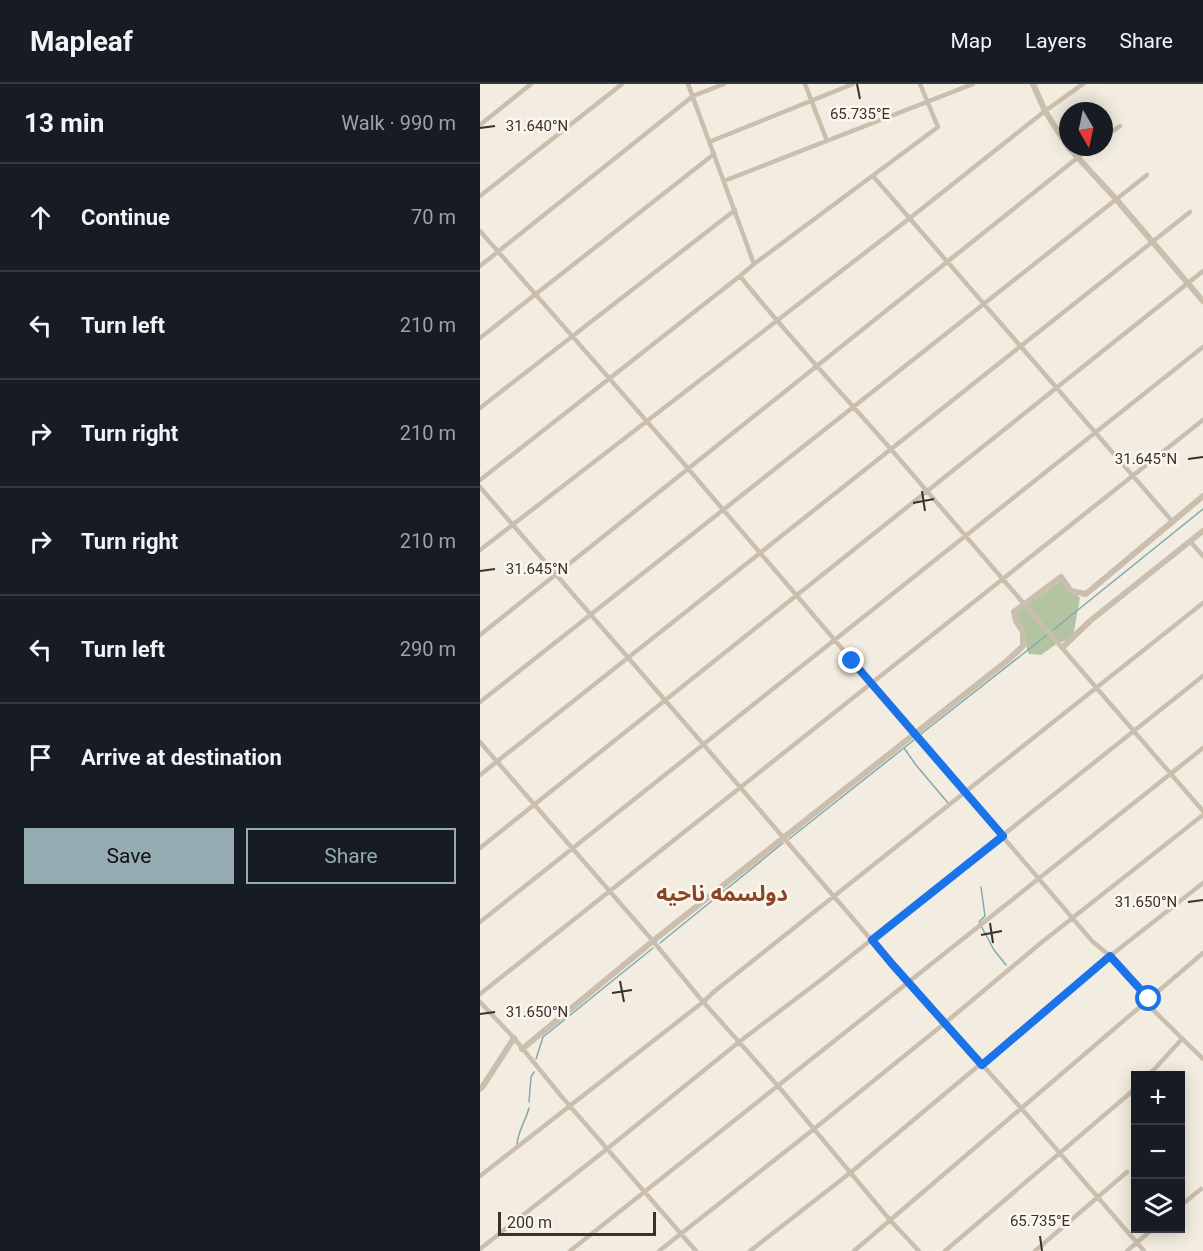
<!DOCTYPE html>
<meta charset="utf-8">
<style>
:root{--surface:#171b24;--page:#20242c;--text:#f1f3f6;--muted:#9ea1a6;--line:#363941;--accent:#93abb1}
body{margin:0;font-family:Roboto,"Noto Sans Arabic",sans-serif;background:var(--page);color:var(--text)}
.controls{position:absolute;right:18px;bottom:18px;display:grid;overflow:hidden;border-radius:0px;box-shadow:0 3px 15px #0003}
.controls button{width:54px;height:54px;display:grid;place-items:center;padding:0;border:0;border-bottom:2px solid var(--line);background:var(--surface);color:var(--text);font:30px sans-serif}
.compass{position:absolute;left:579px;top:18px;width:54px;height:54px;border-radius:50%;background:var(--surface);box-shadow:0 3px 15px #0003;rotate:171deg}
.scale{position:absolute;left:18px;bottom:15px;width:158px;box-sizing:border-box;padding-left:6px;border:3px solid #3a312b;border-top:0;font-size:16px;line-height:21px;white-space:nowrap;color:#3a312b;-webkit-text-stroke:4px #fbf6ee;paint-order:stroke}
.stop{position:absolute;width:18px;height:18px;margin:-14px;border:4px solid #1a73e8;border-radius:50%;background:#fff}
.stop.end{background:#1a73e8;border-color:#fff;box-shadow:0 2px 6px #0008}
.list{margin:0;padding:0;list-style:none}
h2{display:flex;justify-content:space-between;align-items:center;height:78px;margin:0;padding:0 24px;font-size:26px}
h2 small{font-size:20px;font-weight:400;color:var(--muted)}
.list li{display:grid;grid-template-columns:39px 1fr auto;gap:18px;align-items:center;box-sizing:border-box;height:108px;padding:0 24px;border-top:2px solid var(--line)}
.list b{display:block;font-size:22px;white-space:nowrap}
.list em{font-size:20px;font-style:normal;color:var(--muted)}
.actions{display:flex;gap:12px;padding:18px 24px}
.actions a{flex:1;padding:14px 0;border:2px solid var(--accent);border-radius:0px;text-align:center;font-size:21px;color:var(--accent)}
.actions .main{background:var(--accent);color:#111}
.icon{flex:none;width:33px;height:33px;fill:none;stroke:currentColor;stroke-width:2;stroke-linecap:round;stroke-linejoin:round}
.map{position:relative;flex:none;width:723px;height:1167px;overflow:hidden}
header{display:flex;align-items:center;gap:36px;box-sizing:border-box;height:84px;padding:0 30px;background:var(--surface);border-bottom:2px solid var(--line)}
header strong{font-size:28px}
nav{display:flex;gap:33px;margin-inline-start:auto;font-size:21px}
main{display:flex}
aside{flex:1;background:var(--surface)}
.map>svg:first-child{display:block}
.green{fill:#b4c3a1}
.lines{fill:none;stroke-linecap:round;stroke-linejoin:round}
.stream{stroke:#80aab0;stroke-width:1.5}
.minor{stroke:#ccbead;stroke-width:4.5}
.tertiary{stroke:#ccbead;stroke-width:6}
.route{stroke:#1a73e8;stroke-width:8}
.ticks{fill:none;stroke:#3a312b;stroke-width:2}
.labels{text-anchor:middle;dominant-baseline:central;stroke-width:5;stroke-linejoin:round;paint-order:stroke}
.district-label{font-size:22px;font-weight:bold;fill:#894625;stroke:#fbf6ee}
.ticks-label{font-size:15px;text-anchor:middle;fill:#3a312b;stroke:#fbf6ee;stroke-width:5;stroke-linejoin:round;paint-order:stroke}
</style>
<header>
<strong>Mapleaf</strong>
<nav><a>Map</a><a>Layers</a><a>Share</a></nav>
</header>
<main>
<aside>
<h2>13 min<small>Walk · 990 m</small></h2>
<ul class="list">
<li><svg class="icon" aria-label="ahead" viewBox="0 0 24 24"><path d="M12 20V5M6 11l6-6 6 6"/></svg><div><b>Continue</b></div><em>70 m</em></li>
<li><svg class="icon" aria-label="left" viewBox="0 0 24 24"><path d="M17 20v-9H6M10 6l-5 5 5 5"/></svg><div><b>Turn left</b></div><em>210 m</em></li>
<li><svg class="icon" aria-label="right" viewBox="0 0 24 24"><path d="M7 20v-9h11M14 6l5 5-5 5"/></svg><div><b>Turn right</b></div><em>210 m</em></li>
<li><svg class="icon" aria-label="right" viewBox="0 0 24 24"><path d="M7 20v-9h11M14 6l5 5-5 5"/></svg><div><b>Turn right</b></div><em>210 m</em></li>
<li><svg class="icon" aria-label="left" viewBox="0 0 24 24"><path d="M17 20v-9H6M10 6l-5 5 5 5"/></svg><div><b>Turn left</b></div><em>290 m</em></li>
<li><svg class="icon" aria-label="arrive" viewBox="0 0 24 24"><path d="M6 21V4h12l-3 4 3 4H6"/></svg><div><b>Arrive at destination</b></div></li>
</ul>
<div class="actions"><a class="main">Save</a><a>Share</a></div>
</aside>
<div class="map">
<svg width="723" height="1167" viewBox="0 0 723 1167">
<rect width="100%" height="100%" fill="#f3ede1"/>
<path class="green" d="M 581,497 L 600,514 L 593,553 L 575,561 L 561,571 L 549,570 C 545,563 547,556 544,549 C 542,541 537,537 537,529 Z"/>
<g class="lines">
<path class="stream" d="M 573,546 L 723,425
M 441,650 L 567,551
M 424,664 L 436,681 L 468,719
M 309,755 L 434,656
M 501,803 L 505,832 L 499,838 L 514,866 L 526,881
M 180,859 L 303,759
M 56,975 L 63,953 L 173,864
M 49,1018 L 51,993 L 54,988
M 37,1060 C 38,1047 46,1036 49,1024"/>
<path class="minor" d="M 208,0 L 274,180
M 325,0 L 347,57
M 0,41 L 51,0
M 624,53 L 640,42
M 229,58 L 373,0
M 393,92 L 692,437
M 244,97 L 493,0
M 0,112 L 142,0
M 0,147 L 199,374 L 612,857 L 630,872 L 669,915
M 0,182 L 213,12 L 244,0
M 260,192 C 307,251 359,306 409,363 C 514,485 618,606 723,727
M 0,254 L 234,70
M 0,324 L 255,126
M 0,396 L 260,192 L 274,180 L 458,43 L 440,0
M 0,403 L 223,660 L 412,880 L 541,1024 L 664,1167
M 710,457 L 723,472
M 0,466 L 430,134 L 565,27 L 603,0
M 0,551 L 611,63
M 0,618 L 667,91
M 0,658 L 173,857 L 219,913 L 298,1002 L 410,1136 L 439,1167
M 0,691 L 710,128
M 0,764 L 723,187
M 0,838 L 723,263
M 0,910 L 723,336
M 0,918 L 34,954 L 82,1013 L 216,1167
M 665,918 L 723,975
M 668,992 L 702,955
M 0,1092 L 223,918 L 236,906 L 723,519
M 700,1122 L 721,1105
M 0,1165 L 127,1065 L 259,958 L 342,895 L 723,592
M 90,1167 L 723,664
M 179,1167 L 334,1045 L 465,939 L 562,858 L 723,731
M 270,1167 L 370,1089 L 630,872 L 723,799
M 374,1167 L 723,869
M 465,1167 L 656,1004
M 555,1167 L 647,1088
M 647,1167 L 674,1144"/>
<path class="tertiary" d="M 553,0 L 565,27 L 588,63
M 588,63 L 636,115 L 723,217
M 583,563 L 610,537 L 723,447
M 42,965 L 173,857 L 528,576 L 543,562 L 543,548 L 536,537 L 534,528 L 581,493 L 591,507 L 606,510 L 723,412
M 0,1005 L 3,1002 L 34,954"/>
</g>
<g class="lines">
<path class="route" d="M 372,577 L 523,752 L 392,856 L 412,880 L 502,981 L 630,872 L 669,915"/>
</g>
<path class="ticks" d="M 377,0 L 380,15M 0,44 L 15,42M 708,375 L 723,373M 442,407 L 445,427M 433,419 L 454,415M 0,487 L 15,485M 708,818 L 723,816M 510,839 L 513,859M 501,851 L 522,847M 140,897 L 144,918M 132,909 L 152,906M 0,930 L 15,928M 560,1152 L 562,1167"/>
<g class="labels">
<g class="district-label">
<text x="242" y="809">دولسمه ناحیه</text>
</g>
</g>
<g class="ticks-label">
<text x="380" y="35">65.735°E</text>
<text x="57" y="47">31.640°N</text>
<text x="666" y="380">31.645°N</text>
<text x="57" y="490">31.645°N</text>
<text x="666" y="823">31.650°N</text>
<text x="57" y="933">31.650°N</text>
<text x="560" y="1142">65.735°E</text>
</g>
</svg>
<div class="controls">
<button>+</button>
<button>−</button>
<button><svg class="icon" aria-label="layers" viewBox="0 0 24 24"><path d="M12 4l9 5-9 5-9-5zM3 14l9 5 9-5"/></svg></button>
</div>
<svg class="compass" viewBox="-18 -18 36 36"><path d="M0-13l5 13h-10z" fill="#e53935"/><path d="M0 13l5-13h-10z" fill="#9ea1a6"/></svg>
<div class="scale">200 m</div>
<div class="stop" style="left:669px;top:915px"></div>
<div class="stop end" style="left:372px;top:577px"></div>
</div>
</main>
